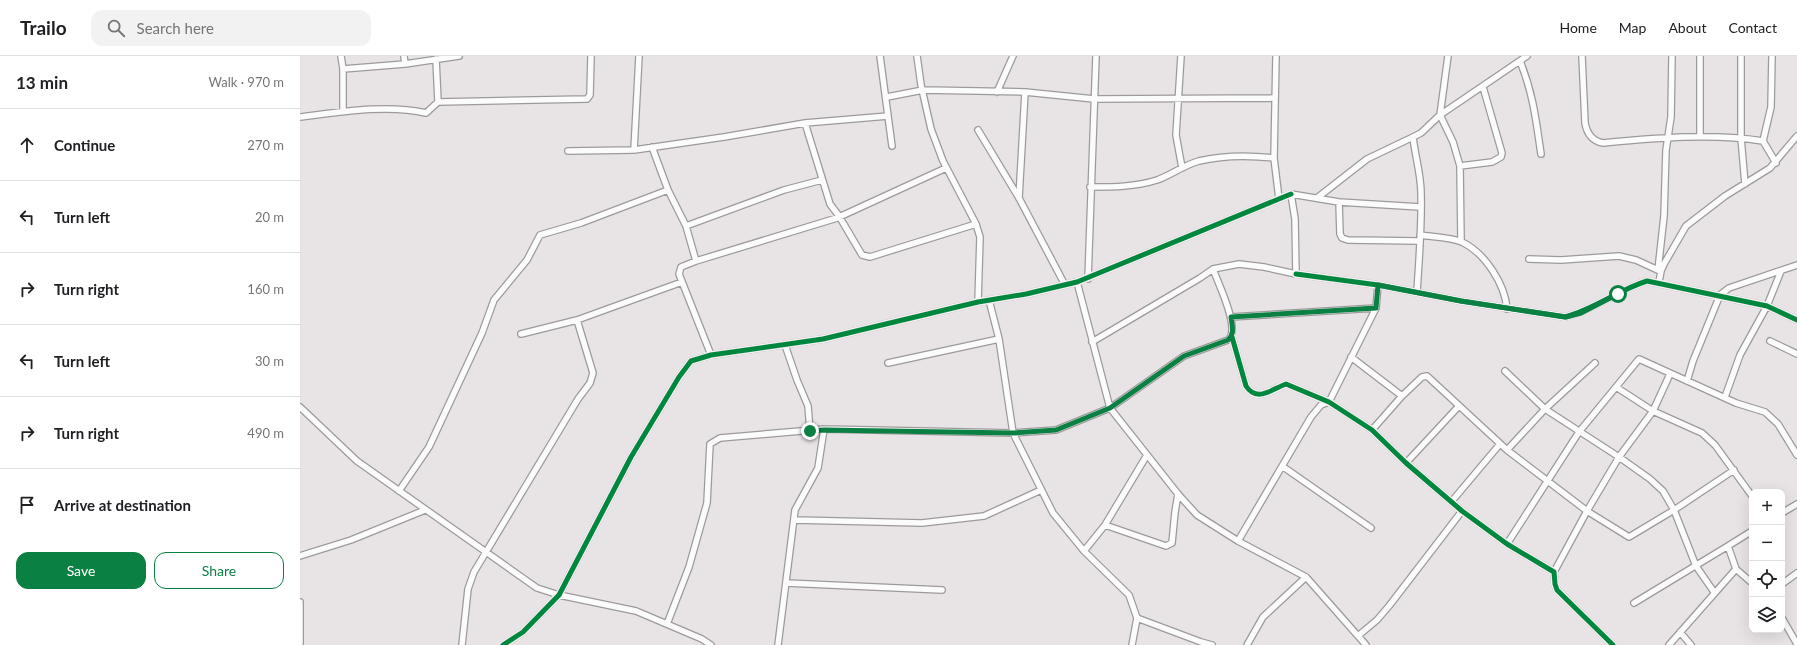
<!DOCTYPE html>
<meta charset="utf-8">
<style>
:root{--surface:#fff;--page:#f2f2f2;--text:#202124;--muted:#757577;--line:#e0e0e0;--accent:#0b8043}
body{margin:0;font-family:Lato,sans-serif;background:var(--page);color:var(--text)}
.controls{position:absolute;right:12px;bottom:12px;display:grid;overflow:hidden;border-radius:8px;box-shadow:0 4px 16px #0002}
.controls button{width:36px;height:36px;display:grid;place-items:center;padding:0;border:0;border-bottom:1px solid var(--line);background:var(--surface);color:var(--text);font:20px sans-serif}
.stop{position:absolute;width:12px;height:12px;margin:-9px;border:3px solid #0b8043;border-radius:50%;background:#fff}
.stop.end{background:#0b8043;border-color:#fff;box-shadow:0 1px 4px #0008}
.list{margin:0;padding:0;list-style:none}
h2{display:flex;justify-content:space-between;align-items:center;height:52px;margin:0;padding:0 16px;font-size:17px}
h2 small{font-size:13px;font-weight:400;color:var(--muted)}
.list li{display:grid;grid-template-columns:26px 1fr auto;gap:12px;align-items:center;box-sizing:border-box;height:72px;padding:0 16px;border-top:1px solid var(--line)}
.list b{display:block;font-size:15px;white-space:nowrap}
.list em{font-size:13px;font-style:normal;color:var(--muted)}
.actions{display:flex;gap:8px;padding:12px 16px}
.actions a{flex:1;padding:9px 0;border:1px solid var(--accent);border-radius:12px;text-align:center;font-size:14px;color:var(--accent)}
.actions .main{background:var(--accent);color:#fff}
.icon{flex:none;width:22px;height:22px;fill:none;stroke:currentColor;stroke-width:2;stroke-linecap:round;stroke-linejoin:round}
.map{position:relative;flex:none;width:1497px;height:589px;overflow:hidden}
header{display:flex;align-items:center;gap:24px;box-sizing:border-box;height:56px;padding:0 20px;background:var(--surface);border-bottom:1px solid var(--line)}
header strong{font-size:19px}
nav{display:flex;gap:22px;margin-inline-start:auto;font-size:14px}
.search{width:280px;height:36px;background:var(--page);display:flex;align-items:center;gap:10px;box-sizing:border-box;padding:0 14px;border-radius:12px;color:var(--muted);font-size:15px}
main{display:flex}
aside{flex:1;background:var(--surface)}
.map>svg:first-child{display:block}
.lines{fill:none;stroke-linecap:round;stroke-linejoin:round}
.street-casing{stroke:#9d9a9c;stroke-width:8}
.street{stroke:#fcfbfb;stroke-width:5.5}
.cycleway-casing{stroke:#f6f0f4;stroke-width:8}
.cycleway{stroke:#00873e;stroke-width:5}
.route{stroke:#0b8043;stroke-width:5}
</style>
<header>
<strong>Trailo</strong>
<div class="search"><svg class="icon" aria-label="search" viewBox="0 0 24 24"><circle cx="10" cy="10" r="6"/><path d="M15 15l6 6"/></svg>Search here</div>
<nav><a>Home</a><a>Map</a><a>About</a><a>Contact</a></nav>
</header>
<main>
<aside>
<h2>13 min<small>Walk · 970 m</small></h2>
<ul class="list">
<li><svg class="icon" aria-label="ahead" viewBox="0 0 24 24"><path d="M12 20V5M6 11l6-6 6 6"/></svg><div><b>Continue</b></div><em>270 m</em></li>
<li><svg class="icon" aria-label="left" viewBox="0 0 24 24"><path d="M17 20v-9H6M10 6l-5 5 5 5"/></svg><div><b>Turn left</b></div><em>20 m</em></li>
<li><svg class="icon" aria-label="right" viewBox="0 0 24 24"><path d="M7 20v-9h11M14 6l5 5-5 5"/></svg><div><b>Turn right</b></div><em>160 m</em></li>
<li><svg class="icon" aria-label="left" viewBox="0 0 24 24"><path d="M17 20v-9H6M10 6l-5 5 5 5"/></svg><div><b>Turn left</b></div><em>30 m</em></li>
<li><svg class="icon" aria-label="right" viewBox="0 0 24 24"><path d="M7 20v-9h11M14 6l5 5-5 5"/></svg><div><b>Turn right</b></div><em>490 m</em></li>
<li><svg class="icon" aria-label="arrive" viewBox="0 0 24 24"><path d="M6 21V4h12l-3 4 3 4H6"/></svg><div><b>Arrive at destination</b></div></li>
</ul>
<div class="actions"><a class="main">Save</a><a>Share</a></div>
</aside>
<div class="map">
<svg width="1497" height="589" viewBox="0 0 1497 589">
<rect width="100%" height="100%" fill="#e8e4e6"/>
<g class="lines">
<defs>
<path id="street" d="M 41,0 L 43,13 L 43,55
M 104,0 L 105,8
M 580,0 L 592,90
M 617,0 L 621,29 L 631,73 L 643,105 L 676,168 L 680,181 L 678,246
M 881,0 L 876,79 L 882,112
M 1282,0 L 1285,67 C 1287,78 1292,85 1303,87 C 1357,82 1409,77 1463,85 L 1476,107
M 1400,0 L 1400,80
M 1441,0 L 1441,82 L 1445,128
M 136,3 L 138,46
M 1220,5 C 1233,37 1236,64 1241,98
M 43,13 L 105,8 L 159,0
M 697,36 L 713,0
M 587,41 L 623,34 L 725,36 L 794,43 L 975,42
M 0,61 C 40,56 87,48 126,57 L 138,46 L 287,43 L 290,39 L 291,0
M 505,67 L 530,148 L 539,160 L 562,199 L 570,201 L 676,168
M 678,74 L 719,142 L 765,229
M 1463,85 L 1471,51 L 1472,0
M 352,91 L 368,134 L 386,170 L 396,205
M 334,94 L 339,0
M 268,95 L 334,94 L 424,81 L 505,67 L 588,60
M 974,102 L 976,0
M 1160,110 L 1192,106 L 1201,101 L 1202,97 L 1183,31
M 790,131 C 813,131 835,131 857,124 C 871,119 884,109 899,105 C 924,99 948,99 974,102 L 979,143
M 719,142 L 725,36
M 1017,142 L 1067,103 L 1113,81
M 1039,146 L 1040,178 L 1042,182 L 1048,184 L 1119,185
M 386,170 L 484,134 L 522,124
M 1120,179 C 1133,181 1150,181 1162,186 C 1185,197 1205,228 1207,253
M 1161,185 L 1160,110 L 1153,86 L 1140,59 L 1227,0
M 1229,203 L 1261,204 L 1319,200 L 1336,204 L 1360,215
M 1358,214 L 1364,160 L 1366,94 L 1371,61 L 1372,0
M 996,218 L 1078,229 L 1161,245 L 1265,261 C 1295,253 1318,234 1347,225 L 1467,250 L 1497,264
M 788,223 L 796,0
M 777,226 L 810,352 L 878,438 L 897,459 L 938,485 L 1006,521 L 1066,589
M 1359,226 L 1361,215 L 1364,208 L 1386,170 L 1425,140 L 1470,112 L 1497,80
M 1117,236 C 1119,203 1122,170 1121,137 C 1121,118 1115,100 1113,81 L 1121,77 L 1140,59 L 1148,0
M 689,244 L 699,283 L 713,377 L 753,457 L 784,495 L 829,539 L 837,562 L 832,589
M 931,261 L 1076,252
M 221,278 L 277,264 L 382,226
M 932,281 L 946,330 C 957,347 972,333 986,328 L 1029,346 L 1072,374 L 1106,407 L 1162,455 L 1207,488 L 1254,516 L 1255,528 L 1257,534 L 1313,589
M 1470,285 L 1497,298
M 792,286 L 900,222 L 913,213 L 939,208 L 964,211 L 996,218 L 995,163 L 991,138 L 1039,146 L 1120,151
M 485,289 L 497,324 L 508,350 L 510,375
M 411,299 L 379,218 L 381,211 L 396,205 L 537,162 L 646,112
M 1051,301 L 1102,340
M 588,307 L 699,283
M 1205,315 L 1245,353 L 1295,307
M 1387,325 L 1393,305 L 1420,239 L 1429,232 L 1497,209
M 1316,331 L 1353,355 L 1402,377 L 1415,389 L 1452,440
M 1425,341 L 1440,299 L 1467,250 L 1481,215
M 0,351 L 57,405 L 237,532 L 259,539 L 336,555 L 402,583 L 411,589
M 1072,374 L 1102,340 L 1122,321 L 1127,320 L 1207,394 L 1287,455 L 1329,481 L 1374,454 L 1434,414
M 1207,394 L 1245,353 L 1319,401 L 1350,423 L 1363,435 L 1374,454 L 1396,510 L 1414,536
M 1106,407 L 1158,351
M 982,410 L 1071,472
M 99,435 L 129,391 L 182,277 L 194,244 L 227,204 L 240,179 L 281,167 L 368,134
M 1152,445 L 1200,388
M 1482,457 L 1497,448
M 494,464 L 622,467 L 684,460 L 741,434
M 805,469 L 866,490 L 872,487 L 875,456 L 878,438
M 938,485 L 1011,361 L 1021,349 L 1029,346 L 1076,252 L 1078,229
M 1207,488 L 1279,376 L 1339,303 L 1436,347 L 1465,356 L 1478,368 L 1497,399
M 784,495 L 805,469 L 847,399
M 0,500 L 51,484 L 125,454
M 1436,513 L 1452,527
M 1254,516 L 1287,455 L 1319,401 L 1353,355 L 1370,318
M 486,527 L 642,534
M 1482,528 L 1497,517
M 0,546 L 0,587
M 1334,547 L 1428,490
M 837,562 L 901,586 L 912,589
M 1482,562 L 1497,588
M 367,568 L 389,511 L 407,447 L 410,388 L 420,382 L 524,373 L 713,377 L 756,374 L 810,352 L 884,300 L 928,284 C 941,273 918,227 913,213
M 1380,576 L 1391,589
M 1059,579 L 1077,564 L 1089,550 L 1162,455
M 162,589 L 168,533 L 174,516 L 278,343 L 290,327 L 293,317 L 277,264
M 203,589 L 223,576 L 259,539 L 331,401 L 379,321 L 391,305 L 411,299 L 523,283 L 678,246 L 726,238 L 777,226 L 991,138
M 478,589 L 495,454 L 518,412 L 524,373
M 947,589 L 963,561 L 1006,521
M 1369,589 L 1436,513 L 1428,490 L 1452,475"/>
</defs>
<use href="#street" class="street-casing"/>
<use href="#street" class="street"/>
<defs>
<path id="cycleway" d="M 996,218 L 1078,229 L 1161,245 L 1265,261 C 1295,253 1318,234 1347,225 L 1467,250 L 1497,264
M 932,281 L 946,330 C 957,347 972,333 986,328 L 1029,346 L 1072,374 L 1106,407 L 1162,455 L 1207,488 L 1254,516 L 1255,528 L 1257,534 L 1313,589
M 203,589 L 223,576 L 259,539 L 331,401 L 379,321 L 391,305 L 411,299 L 523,283 L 678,246 L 726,238 L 777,226 L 991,138"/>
</defs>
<use href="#cycleway" class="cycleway-casing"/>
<use href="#cycleway" class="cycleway"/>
</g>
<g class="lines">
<path class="route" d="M 510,375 L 524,374 L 713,377 L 756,374 L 810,352 L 884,300 L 928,284 C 935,278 932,269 931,261 L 1076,252 L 1078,229 L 1161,245 L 1266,261 L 1281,257 L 1318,238"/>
</g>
</svg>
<div class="controls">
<button>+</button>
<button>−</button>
<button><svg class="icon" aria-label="locate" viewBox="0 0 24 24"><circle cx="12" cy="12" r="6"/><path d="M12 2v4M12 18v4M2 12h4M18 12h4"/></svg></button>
<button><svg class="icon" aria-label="layers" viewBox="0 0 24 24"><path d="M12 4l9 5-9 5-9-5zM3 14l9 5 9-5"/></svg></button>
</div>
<div class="stop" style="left:1318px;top:238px"></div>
<div class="stop end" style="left:510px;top:375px"></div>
</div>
</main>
